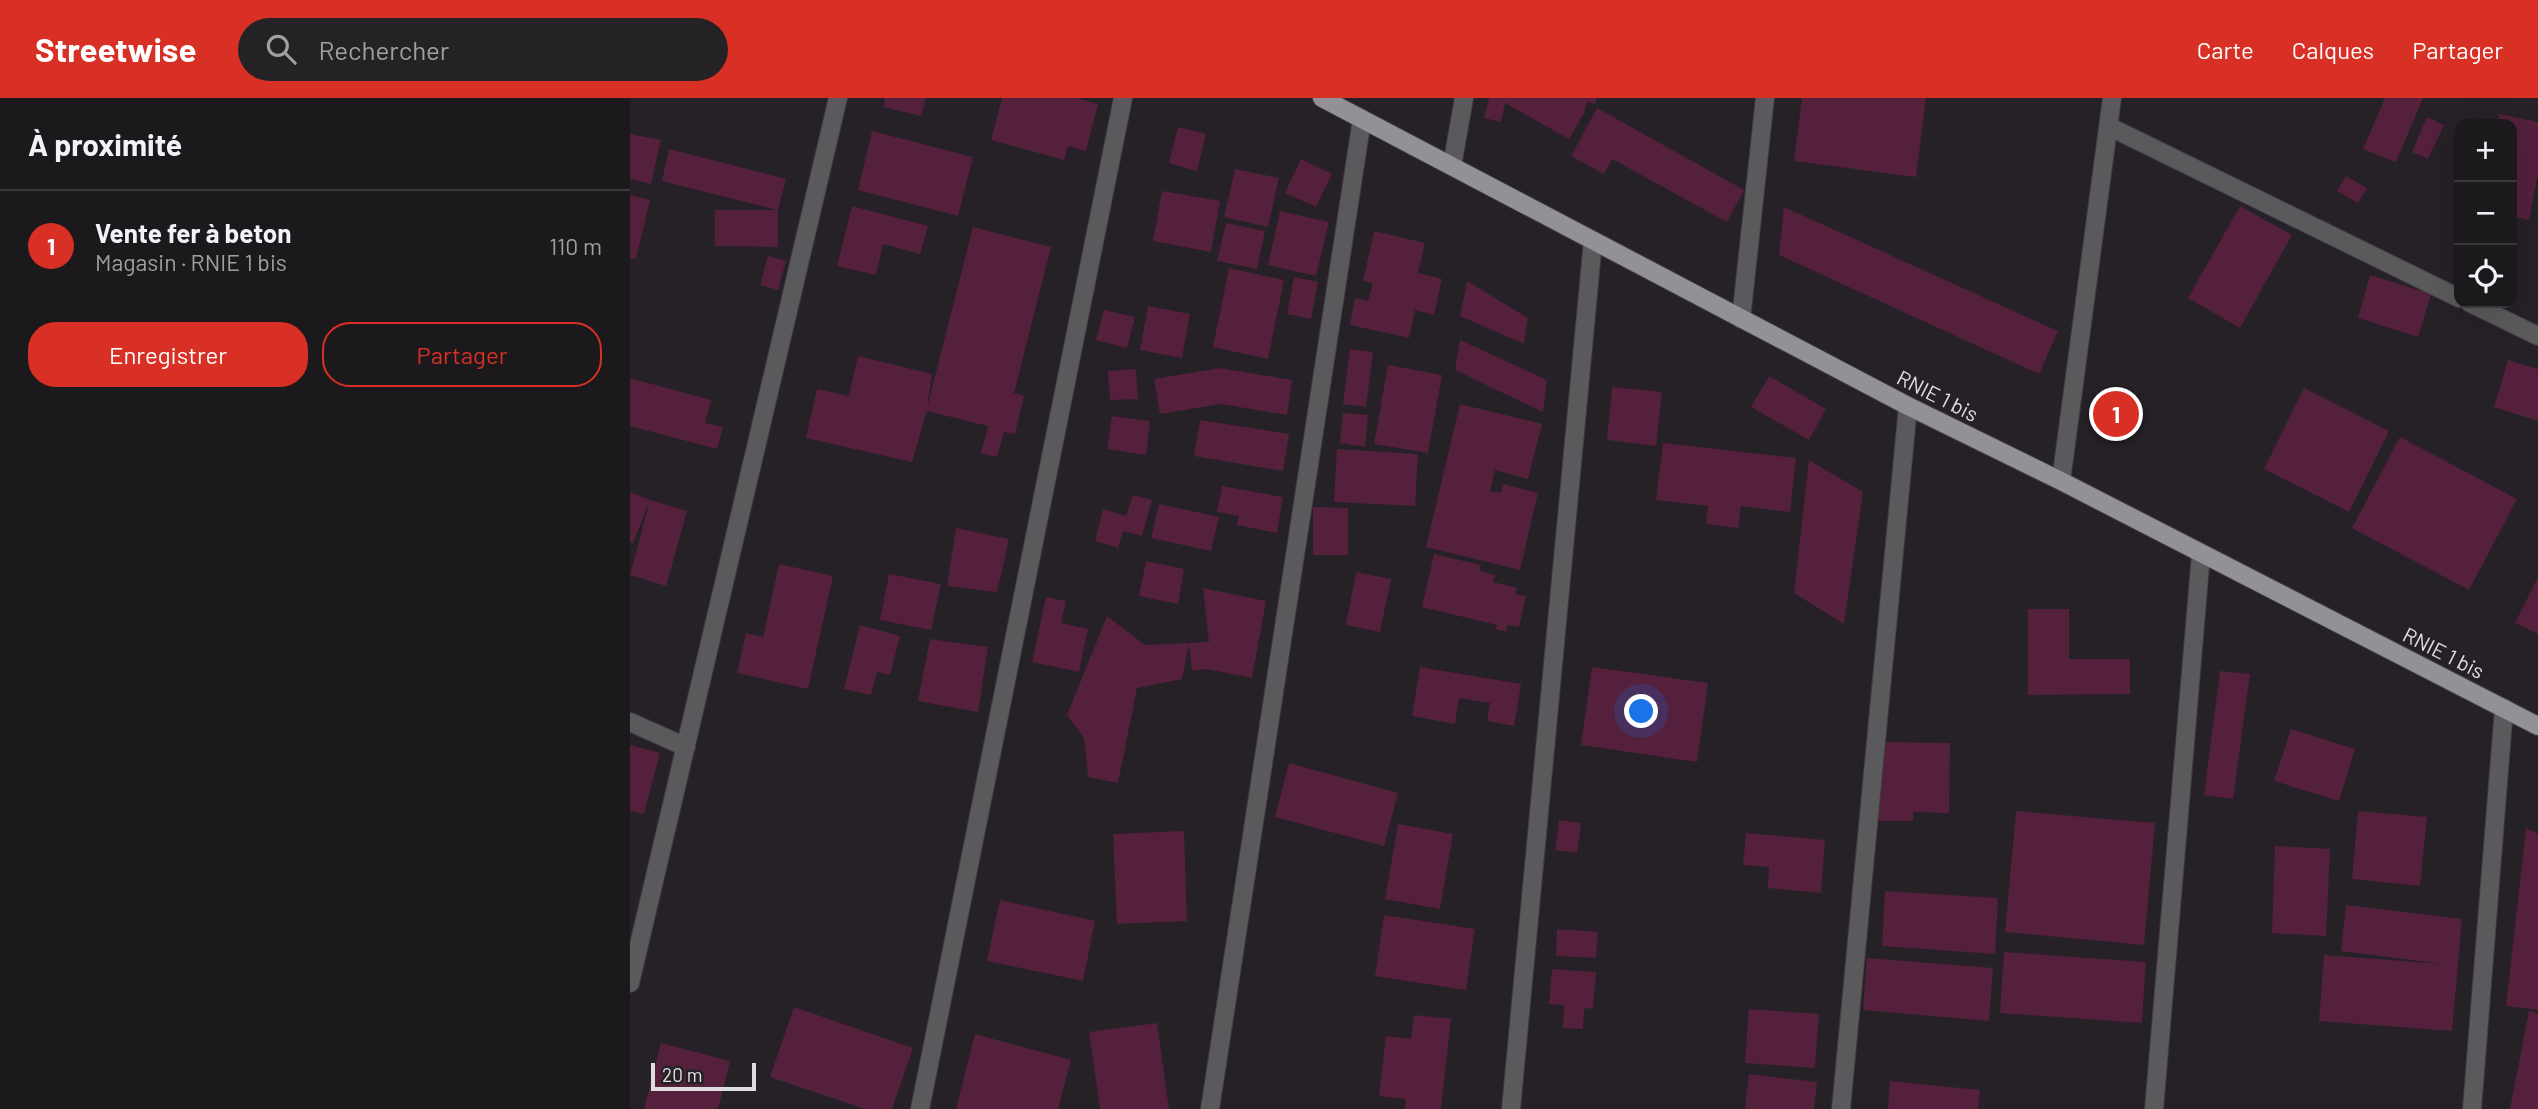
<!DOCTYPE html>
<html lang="fr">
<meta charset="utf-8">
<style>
:root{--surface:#1c191c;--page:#252225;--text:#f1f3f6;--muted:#a0a0a3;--line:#3a383b;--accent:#d93025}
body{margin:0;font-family:Barlow,sans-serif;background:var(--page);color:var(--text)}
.controls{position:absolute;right:21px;top:21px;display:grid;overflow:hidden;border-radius:14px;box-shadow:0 7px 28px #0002}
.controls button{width:63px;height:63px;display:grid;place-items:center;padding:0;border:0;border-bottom:2px solid var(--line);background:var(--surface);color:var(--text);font:35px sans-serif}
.scale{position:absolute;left:21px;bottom:18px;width:105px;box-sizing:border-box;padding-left:7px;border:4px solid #e0dde1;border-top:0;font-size:19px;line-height:24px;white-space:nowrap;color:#e0dde1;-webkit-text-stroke:5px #252126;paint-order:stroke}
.you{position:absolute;left:1012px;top:614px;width:24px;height:24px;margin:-18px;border:5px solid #fff;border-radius:50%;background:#1a73e8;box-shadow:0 0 0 10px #1a73e833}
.badge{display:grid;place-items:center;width:46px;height:46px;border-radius:50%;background:var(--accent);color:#fff;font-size:23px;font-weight:700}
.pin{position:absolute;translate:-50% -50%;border:4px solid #fff;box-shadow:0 2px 7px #0006}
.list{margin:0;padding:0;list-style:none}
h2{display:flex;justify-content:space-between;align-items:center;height:91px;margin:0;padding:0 28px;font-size:30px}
h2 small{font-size:23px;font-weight:400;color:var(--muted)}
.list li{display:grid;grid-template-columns:46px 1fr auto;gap:21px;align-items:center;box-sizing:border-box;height:112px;padding:0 28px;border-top:2px solid var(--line)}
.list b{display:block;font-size:26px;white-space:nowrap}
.list p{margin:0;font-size:23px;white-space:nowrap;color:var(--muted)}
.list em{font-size:23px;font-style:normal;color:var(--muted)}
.actions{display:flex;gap:14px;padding:21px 28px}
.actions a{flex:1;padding:16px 0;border:2px solid var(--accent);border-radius:28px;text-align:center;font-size:24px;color:var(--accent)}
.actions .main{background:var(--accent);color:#fff}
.icon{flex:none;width:38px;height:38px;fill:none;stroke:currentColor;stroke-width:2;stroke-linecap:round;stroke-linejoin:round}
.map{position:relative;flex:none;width:1908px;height:1011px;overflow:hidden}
header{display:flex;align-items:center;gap:42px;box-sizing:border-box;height:98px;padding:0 35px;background:var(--accent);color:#fff}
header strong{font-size:33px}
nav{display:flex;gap:38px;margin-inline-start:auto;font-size:24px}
.search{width:490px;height:63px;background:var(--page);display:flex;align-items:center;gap:18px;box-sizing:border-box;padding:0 24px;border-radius:38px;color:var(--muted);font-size:26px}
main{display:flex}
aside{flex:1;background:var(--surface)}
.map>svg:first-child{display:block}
.building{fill:#54203c}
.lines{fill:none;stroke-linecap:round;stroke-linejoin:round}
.street-casing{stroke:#3f3b40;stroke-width:20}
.primary-casing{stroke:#3f3b40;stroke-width:20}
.street{stroke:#5a5a5d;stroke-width:18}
.primary{stroke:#919197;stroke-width:18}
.labels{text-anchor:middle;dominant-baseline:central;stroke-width:5;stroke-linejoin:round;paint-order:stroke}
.street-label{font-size:21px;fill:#e0dde1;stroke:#252126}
</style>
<header>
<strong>Streetwise</strong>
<div class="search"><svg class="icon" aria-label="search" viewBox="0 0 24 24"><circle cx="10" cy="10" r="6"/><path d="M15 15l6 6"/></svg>Rechercher</div>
<nav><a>Carte</a><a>Calques</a><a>Partager</a></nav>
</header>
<main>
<aside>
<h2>À proximité<small></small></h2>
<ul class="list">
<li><span class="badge">1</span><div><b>Vente fer à beton</b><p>Magasin · RNIE 1 bis</p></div><em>110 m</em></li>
</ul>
<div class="actions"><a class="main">Enregistrer</a><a>Partager</a></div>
</aside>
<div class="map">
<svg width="1908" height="1011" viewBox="0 0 1908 1011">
<rect width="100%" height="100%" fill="#252126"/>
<path class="building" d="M 255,0 L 296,0 L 291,18 L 253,9 Z
M 372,0 L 446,0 L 468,6 L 456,53 L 438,48 L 434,62 L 361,42 Z
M 859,0 L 967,0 L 965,6 L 957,4 L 954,15 L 939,41 L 875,5 L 871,24 L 854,20 Z
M 1172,0 L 1296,0 L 1286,79 L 1164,63 Z
M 1755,0 L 1793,0 L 1766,64 L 1733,51 Z
M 967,10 L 1114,92 L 1097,124 L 982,61 L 974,76 L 941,58 Z
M 1869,16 L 1908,24 L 1908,76 L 1899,122 L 1882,118 L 1882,26 L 1868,26 Z
M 1797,19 L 1814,27 L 1798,61 L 1782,54 Z
M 548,29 L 576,36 L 567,73 L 539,65 Z
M 242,33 L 343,59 L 328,118 L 228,92 Z
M 0,36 L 31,42 L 21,86 L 0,81 Z
M 39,51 L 156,81 L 148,112 L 32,83 Z
M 671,61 L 702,76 L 686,109 L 655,95 Z
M 605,71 L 649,80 L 638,129 L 594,119 Z
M 1716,78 L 1737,90 L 1728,105 L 1707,93 Z
M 532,93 L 590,103 L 581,154 L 523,143 Z
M 0,97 L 20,102 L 6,161 L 0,160 Z
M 222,108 L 298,128 L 290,156 L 253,146 L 246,177 L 207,168 Z
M 1610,108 L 1662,137 L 1610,230 L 1558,200 Z
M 1154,109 L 1428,233 L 1409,276 L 1149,157 Z
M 85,112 L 148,112 L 148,149 L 85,148 Z
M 650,113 L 699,124 L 686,178 L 638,167 Z
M 596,125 L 635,133 L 627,171 L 587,163 Z
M 343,129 L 421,149 L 384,295 L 394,298 L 385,336 L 374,334 L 367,359 L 351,355 L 358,328 L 297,313 L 282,364 L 176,340 L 187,291 L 219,298 L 228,258 L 302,276 L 297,310 Z
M 744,133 L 795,145 L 788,175 L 812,181 L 804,217 L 785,212 L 779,240 L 720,227 L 725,200 L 738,203 L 743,185 L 733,183 Z
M 138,158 L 156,163 L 148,192 L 130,187 Z
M 599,170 L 654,182 L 638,261 L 583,249 Z
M 1740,177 L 1801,196 L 1788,239 L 1728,220 Z
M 664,179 L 688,184 L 681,221 L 657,216 Z
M 837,183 L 898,220 L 894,246 L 830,218 Z
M 518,208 L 560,216 L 552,260 L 510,252 Z
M 474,212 L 505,219 L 497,250 L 466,242 Z
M 830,242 L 917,282 L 913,314 L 825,272 Z
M 720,251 L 743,254 L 736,309 L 713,306 Z
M 1878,262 L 1908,271 L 1908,323 L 1864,309 Z
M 758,267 L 812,277 L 798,355 L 744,346 Z
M 590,270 L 662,282 L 657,317 L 591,306 L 530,316 L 524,281 Z
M 506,271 L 508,301 L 480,302 L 478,273 Z
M 1139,278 L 1196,311 L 1179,342 L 1121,309 Z
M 0,280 L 81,302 L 75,325 L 93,329 L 87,351 L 0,328 Z
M 982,289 L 1032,294 L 1026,348 L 977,342 Z
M 1674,290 L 1759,333 L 1719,414 L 1634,371 Z
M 830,306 L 912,326 L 898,381 L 865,372 L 860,393 L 871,395 L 873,386 L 908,395 L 890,472 L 796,449 Z
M 713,315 L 738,317 L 735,349 L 710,345 Z
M 482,318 L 520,323 L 516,357 L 477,351 Z
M 570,322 L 659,336 L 653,373 L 564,358 Z
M 1770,339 L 1887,401 L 1839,492 L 1722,430 Z
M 1033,345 L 1166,360 L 1160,414 L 1111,408 L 1108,430 L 1076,426 L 1078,408 L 1026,402 Z
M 707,351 L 788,356 L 785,408 L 704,404 Z
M 1179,362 L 1233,394 L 1214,526 L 1164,495 Z
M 592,388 L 653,399 L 647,435 L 607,427 L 609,418 L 587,414 Z
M 0,394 L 20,402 L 3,445 L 0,444 Z
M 503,397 L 522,402 L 512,438 L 493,433 L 488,450 L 465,443 L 473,411 L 496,418 Z
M 20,402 L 57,413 L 36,488 L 0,477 Z
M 529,406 L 589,419 L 581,453 L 521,440 Z
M 683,409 L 718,410 L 718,457 L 683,457 Z
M 326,430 L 379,441 L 367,494 L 317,488 Z
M 804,456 L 851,467 L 849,473 L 865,477 L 863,484 L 887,490 L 885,496 L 896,498 L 889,529 L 878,527 L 876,534 L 866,531 L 867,527 L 792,509 Z
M 516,463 L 554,471 L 548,506 L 509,498 Z
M 149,466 L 203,478 L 178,591 L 107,575 L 116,535 L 133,539 Z
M 726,474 L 761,481 L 750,534 L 716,527 Z
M 259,476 L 311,486 L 301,532 L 250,522 Z
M 1908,479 L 1908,536 L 1885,525 Z
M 573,490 L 636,503 L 622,580 L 577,571 L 562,573 L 559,546 L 552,581 L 507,590 L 488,685 L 458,679 L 454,640 L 437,617 L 477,518 L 515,547 L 579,544 Z
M 416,499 L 436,503 L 431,525 L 458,531 L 449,574 L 402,564 Z
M 1398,511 L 1439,511 L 1439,561 L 1500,561 L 1500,596 L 1398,597 Z
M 230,527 L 270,538 L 260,577 L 247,574 L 241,597 L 214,591 Z
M 300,541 L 358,549 L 348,614 L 288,603 Z
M 790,569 L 891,586 L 884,628 L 857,623 L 860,605 L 829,600 L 825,626 L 782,618 Z
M 962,569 L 1078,585 L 1067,664 L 951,647 Z
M 1590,573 L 1620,576 L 1603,701 L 1574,697 Z
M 1661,631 L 1725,651 L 1709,703 L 1644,683 Z
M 1248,644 L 1320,645 L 1319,715 L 1283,714 L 1283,723 L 1246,723 Z
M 0,647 L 30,655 L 14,716 L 0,713 Z
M 659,665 L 768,695 L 754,748 L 645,719 Z
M 1386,713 L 1525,725 L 1514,847 L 1375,834 Z
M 1728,713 L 1797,719 L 1790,788 L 1722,781 Z
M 929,722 L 951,725 L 947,755 L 925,752 Z
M 768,726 L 823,736 L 810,811 L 755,801 Z
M 1896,730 L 1908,736 L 1908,912 L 1876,908 Z
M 554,733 L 557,823 L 487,826 L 483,736 Z
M 1116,735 L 1195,742 L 1191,795 L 1138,790 L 1139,769 L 1113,767 Z
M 1645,748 L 1700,751 L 1696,838 L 1642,835 Z
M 1255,793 L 1368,800 L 1365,856 L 1252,848 Z
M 370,802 L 465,823 L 453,883 L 357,863 Z
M 1716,807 L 1832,821 L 1822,933 L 1689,923 L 1694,857 L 1813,866 L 1711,853 Z
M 754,817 L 845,831 L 836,892 L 745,878 Z
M 927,831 L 968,834 L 966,860 L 926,858 Z
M 1374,854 L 1516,864 L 1512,925 L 1370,915 Z
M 1237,860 L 1363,870 L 1359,923 L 1233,912 Z
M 922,871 L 966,874 L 963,911 L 954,910 L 953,931 L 933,930 L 934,907 L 919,906 Z
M 164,909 L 283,950 L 262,1011 L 235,1011 L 140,979 Z
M 1119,911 L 1189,916 L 1185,970 L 1115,965 Z
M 1899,913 L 1908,915 L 1908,1011 L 1880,1011 Z
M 784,917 L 821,921 L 811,1011 L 775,1011 L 776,1001 L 749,998 L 756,938 L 781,941 Z
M 527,925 L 539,1011 L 470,1011 L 459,934 Z
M 345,936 L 441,962 L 428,1011 L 326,1011 Z
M 31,945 L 100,963 L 88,1011 L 14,1011 Z
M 1119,976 L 1187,984 L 1184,1011 L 1115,1011 Z
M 1260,983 L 1350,992 L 1348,1011 L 1258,1011 Z"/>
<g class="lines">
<defs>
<path id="street" d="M 1480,29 L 1829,200
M 822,68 L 834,0
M 1840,205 L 1908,238
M 1111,221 L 1135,0
M 1431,383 L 1482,0
M 0,624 L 56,649
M 0,885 L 208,0
M 290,1011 L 493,0
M 580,1011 L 732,21
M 881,1011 L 963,143
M 1211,1011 L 1278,308
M 1524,1011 L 1571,456
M 1842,1011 L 1874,610"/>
<path id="primary" d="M 692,0 L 1278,308 L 1431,383 L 1908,628"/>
</defs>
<use href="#street" class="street-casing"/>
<use href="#primary" class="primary-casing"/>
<use href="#street" class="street"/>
<use href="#primary" class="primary"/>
</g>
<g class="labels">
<g class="street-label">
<text transform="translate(1308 297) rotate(27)">RNIE 1 bis</text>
<text transform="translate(1814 554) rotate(27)">RNIE 1 bis</text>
</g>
</g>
</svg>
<div class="controls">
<button>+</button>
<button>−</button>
<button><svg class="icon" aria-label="locate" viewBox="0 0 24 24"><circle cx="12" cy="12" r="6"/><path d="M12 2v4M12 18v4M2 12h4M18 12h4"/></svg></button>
</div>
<div class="scale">20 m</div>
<div class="you"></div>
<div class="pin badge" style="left:1486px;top:316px">1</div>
</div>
</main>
